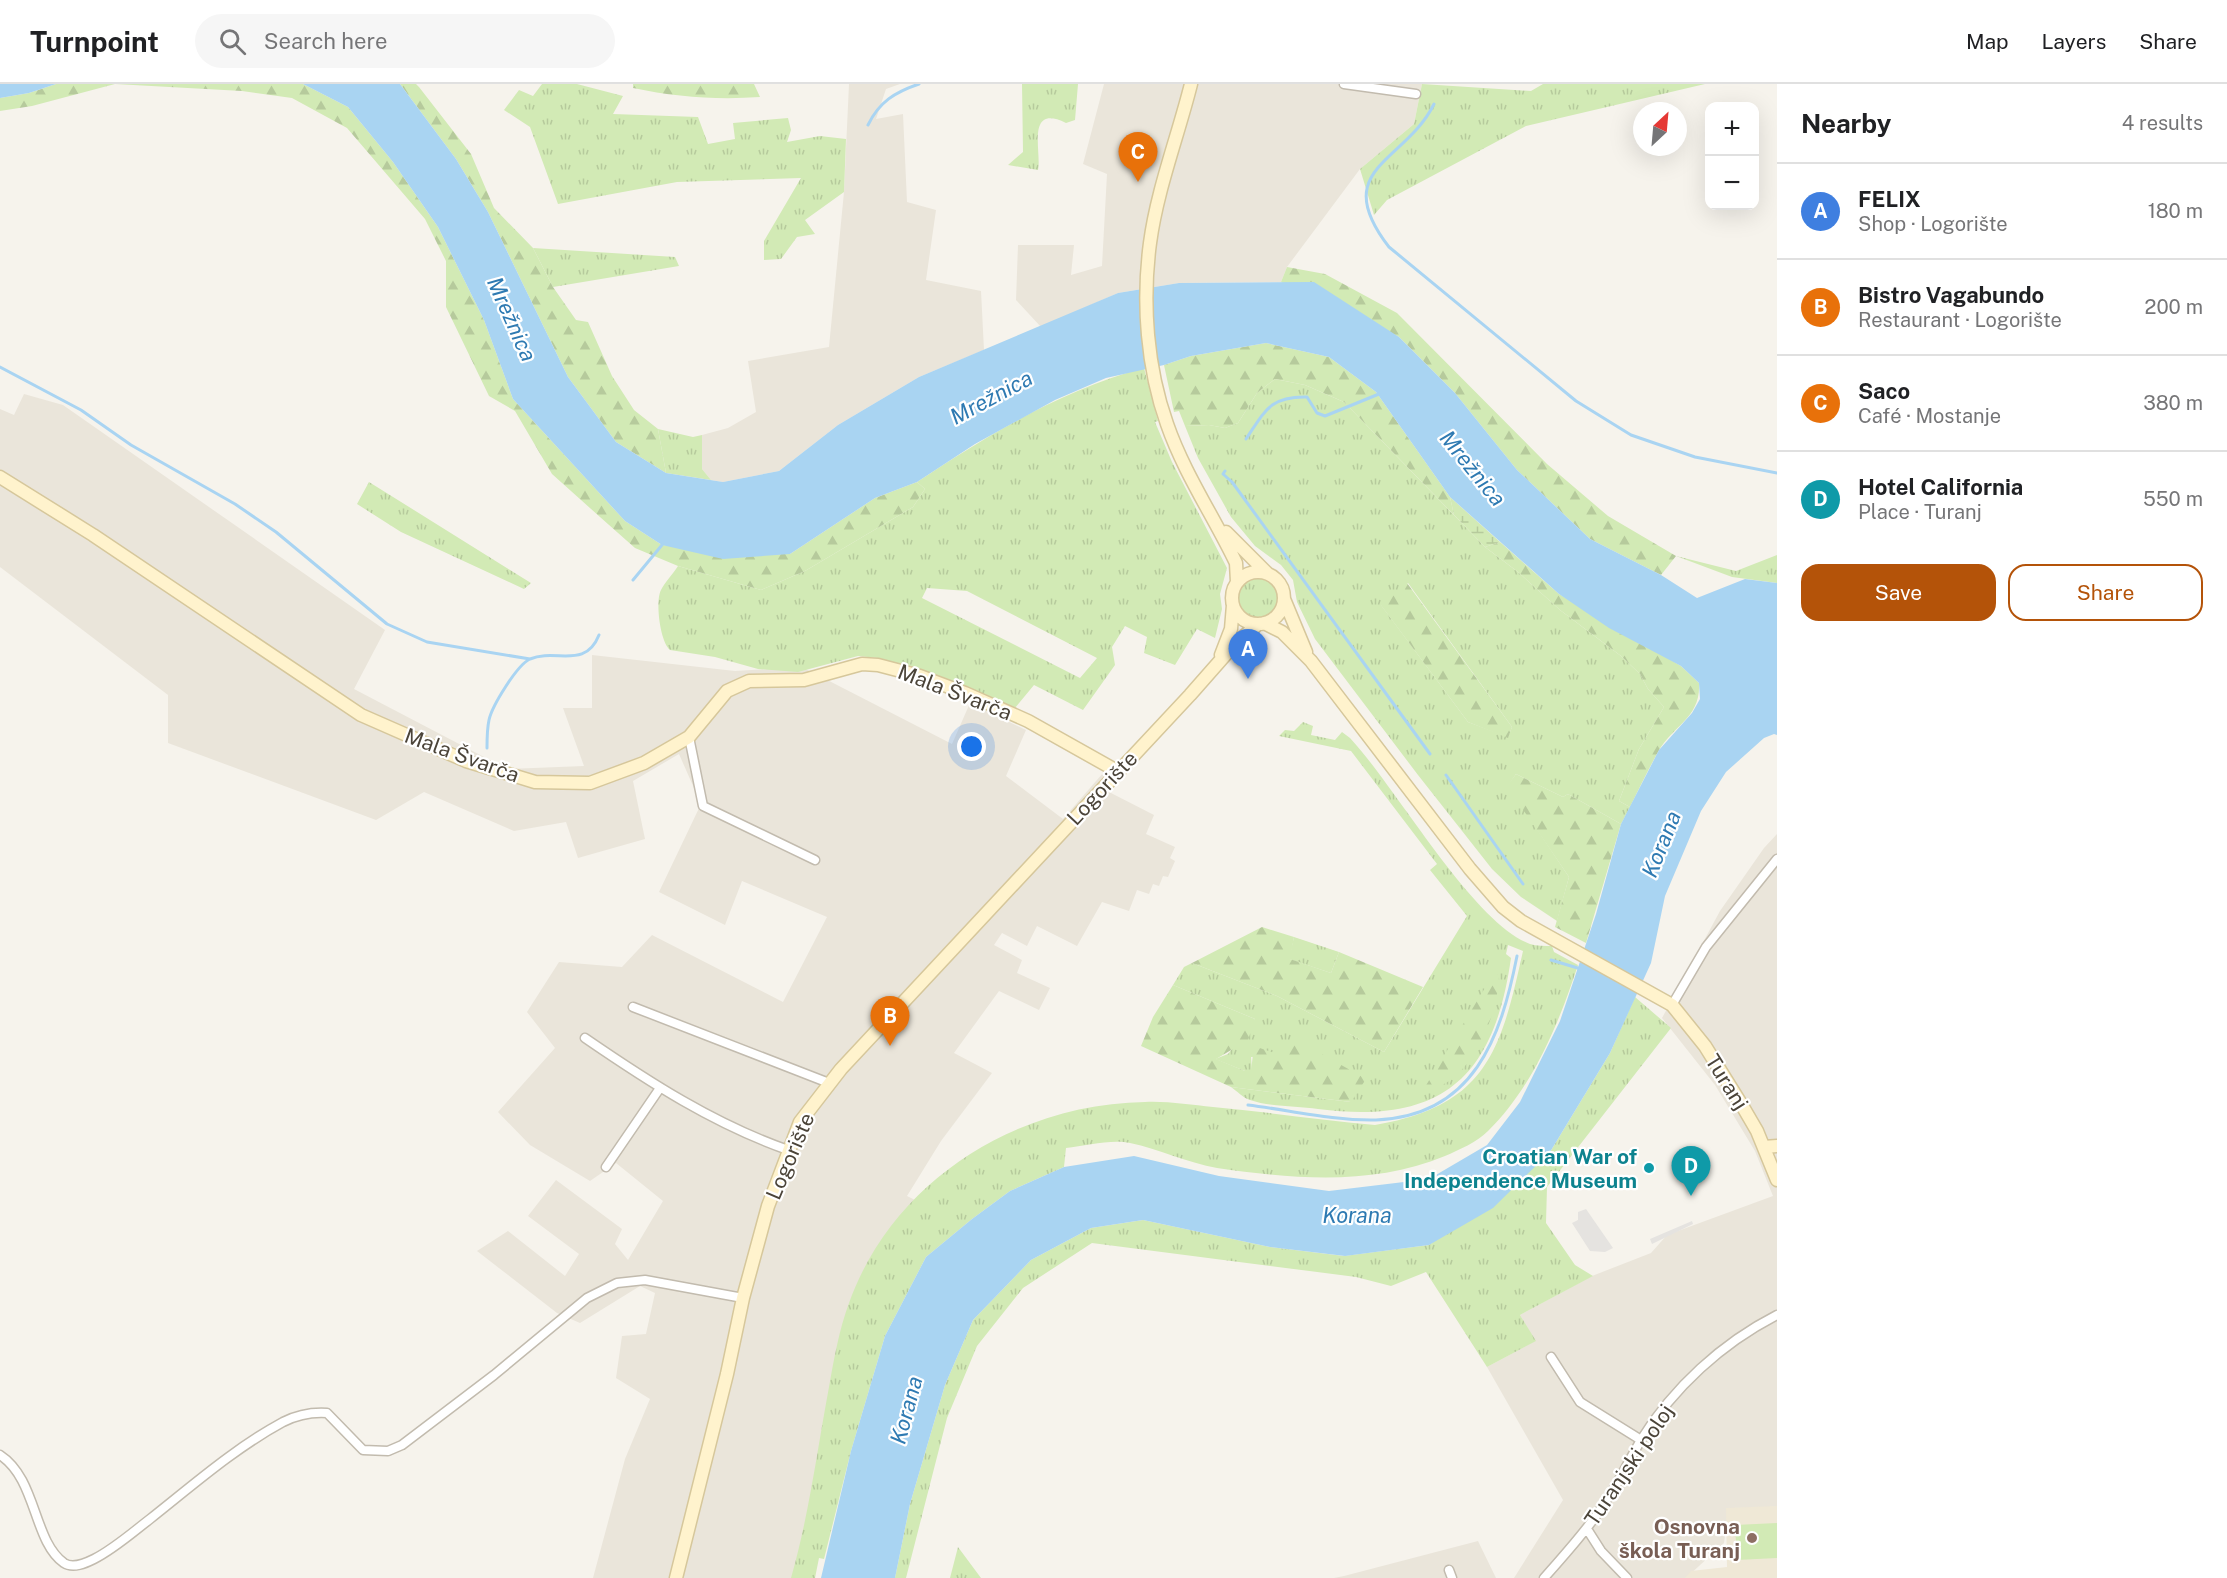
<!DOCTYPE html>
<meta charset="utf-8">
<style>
:root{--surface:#fff;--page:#f6f6f6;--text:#202124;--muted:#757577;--line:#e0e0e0;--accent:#b45309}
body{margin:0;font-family:"Public Sans",sans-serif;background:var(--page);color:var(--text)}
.controls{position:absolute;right:18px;top:18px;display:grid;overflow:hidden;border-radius:12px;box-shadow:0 6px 24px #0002}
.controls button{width:54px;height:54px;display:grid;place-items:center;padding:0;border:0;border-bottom:2px solid var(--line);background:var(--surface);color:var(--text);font:30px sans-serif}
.compass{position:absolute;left:1633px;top:18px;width:54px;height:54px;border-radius:50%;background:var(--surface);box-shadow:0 6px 24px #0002;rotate:26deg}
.you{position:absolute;left:972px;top:663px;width:21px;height:21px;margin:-15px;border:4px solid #fff;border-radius:50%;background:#1a73e8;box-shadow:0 0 0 9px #1a73e833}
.badge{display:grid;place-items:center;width:39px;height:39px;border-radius:50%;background:var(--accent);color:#fff;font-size:20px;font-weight:700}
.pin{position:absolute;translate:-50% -50px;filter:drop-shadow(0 2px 3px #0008)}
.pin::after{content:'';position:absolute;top:32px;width:21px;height:18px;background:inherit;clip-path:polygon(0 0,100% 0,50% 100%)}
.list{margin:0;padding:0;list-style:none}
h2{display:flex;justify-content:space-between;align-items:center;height:78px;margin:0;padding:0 24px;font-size:26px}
h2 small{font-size:20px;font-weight:400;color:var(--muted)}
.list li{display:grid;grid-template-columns:39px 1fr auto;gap:18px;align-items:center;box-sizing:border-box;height:96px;padding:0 24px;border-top:2px solid var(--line)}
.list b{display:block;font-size:22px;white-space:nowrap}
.list p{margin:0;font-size:20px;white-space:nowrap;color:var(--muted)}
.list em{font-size:20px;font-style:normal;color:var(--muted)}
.actions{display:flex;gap:12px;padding:18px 24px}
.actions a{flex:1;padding:14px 0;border:2px solid var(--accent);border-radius:18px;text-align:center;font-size:21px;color:var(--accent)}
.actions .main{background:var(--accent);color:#fff}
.icon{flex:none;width:33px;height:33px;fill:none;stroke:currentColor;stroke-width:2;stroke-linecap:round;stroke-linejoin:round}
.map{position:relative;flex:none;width:1777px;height:1494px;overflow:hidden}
header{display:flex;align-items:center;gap:36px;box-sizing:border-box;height:84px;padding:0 30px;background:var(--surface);border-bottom:2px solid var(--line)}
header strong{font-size:28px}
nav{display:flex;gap:33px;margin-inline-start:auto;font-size:21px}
.search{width:420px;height:54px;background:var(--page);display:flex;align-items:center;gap:15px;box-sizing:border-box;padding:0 21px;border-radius:33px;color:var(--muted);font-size:22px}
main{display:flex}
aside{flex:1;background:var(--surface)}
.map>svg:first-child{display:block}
.residential{fill:#eae5da}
.education{fill:#efe8d6}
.grass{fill:url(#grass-tufts);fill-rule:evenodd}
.forest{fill:url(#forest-firs)}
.wetland{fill:url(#wetland-marsh)}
.pitch{fill:#d2eab5}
.parking{fill:#e5e3e0}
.water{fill:#a9d4f2}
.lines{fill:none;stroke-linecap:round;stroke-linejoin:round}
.stream{stroke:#a9d4f2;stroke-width:3}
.street-casing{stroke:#c2bbae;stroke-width:11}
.secondary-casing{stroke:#d6c79b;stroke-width:15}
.street{stroke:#fff;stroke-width:8}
.secondary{stroke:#fff3cd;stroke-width:12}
.culture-dot{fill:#0f9aa8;stroke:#fff;stroke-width:2}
.education-dot{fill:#8d6e63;stroke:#fff;stroke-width:2}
.labels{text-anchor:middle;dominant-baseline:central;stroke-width:4.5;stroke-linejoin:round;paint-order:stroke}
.street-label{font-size:21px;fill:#4b4439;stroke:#fff}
.culture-label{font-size:21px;font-weight:bold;fill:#0d838f;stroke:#fff;text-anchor:end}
.education-label{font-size:21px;font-weight:bold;fill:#785e54;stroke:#fff;text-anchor:end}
.water-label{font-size:22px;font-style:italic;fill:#2e7ab2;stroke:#fff}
</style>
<header>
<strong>Turnpoint</strong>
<div class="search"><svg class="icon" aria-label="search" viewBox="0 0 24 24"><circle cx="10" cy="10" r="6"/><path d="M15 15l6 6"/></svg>Search here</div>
<nav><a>Map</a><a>Layers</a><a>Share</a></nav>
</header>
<main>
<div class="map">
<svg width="1777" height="1494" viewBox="0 0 1777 1494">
<defs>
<pattern id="grass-tufts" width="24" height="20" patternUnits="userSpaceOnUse" patternTransform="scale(1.5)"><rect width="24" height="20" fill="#d2eab5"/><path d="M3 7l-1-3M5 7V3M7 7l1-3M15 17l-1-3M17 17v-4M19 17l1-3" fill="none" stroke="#b6ca9c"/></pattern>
<pattern id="forest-firs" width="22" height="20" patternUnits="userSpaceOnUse" patternTransform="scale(1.5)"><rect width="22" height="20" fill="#d2eab5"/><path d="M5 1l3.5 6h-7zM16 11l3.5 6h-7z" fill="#b6ca9c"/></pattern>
<pattern id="wetland-marsh" width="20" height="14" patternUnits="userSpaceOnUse" patternTransform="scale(1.5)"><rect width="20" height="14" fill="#d2eab5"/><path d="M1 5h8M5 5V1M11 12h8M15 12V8" fill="none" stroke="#b6ca9c"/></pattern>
</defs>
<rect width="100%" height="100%" fill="#f6f3ec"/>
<path class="residential" d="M 849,0 L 900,0 L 886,5 L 876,35 L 903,30 L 907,118 L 936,126 L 926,196 L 981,207 L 984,266 L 919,293 L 838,341 L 779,387 L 723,398 L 711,396 L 702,385 L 702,351 L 728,344 L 756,328 L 748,277 L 829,263 L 844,108 Z
M 1104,0 L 1422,0 L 1414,40 L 1360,85 L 1287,183 L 1281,198 L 1179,199 L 1118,209 L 1041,243 L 1016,216 L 1018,161 L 1074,161 L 1071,191 L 1102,182 L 1107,90 L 1083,80 Z
M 24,310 L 63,321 L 385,546 L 354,605 L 507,685 L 584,682 L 563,624 L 592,624 L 592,571 L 735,587 L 802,583 L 952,660 L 970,619 L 1026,646 L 1006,692 L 1063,735 L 1103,689 L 1111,709 L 1154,731 L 1146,750 L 1175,763 L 1170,774 L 1175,777 L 1168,793 L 1163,792 L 1159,802 L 1153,800 L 1149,810 L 1137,806 L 1129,827 L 1102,818 L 1077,862 L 1037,842 L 1027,862 L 1002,849 L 994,861 L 1022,876 L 1017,889 L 1050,904 L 1039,926 L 999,907 L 954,969 L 992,989 L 941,1057 L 907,1112 L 933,1125 L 883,1232 L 804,1494 L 593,1494 L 625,1375 L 650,1315 L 616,1294 L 622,1252 L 646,1250 L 655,1209 L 640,1202 L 580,1239 L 557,1229 L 477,1167 L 508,1147 L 565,1192 L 579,1170 L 528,1132 L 556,1096 L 622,1145 L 615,1160 L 628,1176 L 663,1117 L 616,1079 L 590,1097 L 530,1061 L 498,1028 L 555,964 L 527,928 L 559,878 L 622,883 L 652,851 L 783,918 L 827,833 L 742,797 L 725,841 L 659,808 L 701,720 L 679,670 L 633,697 L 645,755 L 578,774 L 566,738 L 514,747 L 424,708 L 376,736 L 168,659 L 168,611 L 0,483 L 0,325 L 14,331 Z
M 1777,750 L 1777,1430 L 1728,1429 L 1724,1459 L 1686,1494 L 1514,1494 L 1563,1416 L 1487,1283 L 1535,1257 L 1520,1231 L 1592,1192 L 1651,1169 L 1667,1151 L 1773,1112 L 1755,1067 L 1715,1001 L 1662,934 L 1720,827 L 1764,764 Z
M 1478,1457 L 1496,1494 L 1334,1494 L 1344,1492 Z"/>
<path class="education" d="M 1777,1422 L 1777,1494 L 1685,1494 L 1691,1487 L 1727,1483 L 1726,1424 Z"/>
<path class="grass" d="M 542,0 L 577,0 L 623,12 L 613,30 L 698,33 L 708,60 L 735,55 L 733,39 L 788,34 L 791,46 L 787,58 L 820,52 L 846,55 L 844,108 L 805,136 L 815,150 L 797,153 L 781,175 L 764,176 L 764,157 L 801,94 L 677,98 L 558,120 L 530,43 L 504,26 L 519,6 L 533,12 Z
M 1022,0 L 1078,0 L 1075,36 L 1066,39 C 1025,19 1042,69 1038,86 L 1008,81 L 1023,68 Z
M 1422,0 L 1531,7 L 1543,0 L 1705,0 L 1526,42 L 1387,116 L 1374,131 L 1360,85 L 1414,40 Z
M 533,164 L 675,173 L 679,182 L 553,203 Z
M 1144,284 L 1158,337 L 1155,338 L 1172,378 L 1227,484 L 1220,510 L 1222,525 L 1215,554 L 1197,545 L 1175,581 L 1144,569 L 1147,553 L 1125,542 L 1112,563 L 1115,581 L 1083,626 L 1034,601 L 1015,624 L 923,586 L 878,574 L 858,572 L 798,588 L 758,585 L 715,573 L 670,566 C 660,558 655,517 661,506 C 665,498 673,490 678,482 L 761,506 L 805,487 L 913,423 L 925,405 L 917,398 C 988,351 1061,306 1144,284 ZM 927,504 L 967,507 L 1097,574 L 1080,594 L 922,514 Z
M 1275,295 L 1305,301 L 1344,318 L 1485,463 L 1518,488 L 1560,526 L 1621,572 L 1640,590 L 1648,605 L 1664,623 L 1639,665 L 1619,717 L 1630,723 L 1621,740 L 1568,710 L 1563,713 L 1516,690 L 1508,702 L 1569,793 L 1557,837 L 1521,813 L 1492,785 L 1418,691 L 1315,555 L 1297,518 L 1293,496 L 1281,481 L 1255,462 L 1231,433 L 1198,374 L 1185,342 L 1209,341 L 1225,344 L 1238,339 L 1257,309 ZM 1408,499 L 1512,643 L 1508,653 L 1468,638 L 1381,521 Z
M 658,345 L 693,353 L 702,351 L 702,385 L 711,396 L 666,389 Z
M 369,398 L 531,499 L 524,505 L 401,448 L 357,420 Z
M 1777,471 L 1777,499 L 1732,493 L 1676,472 L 1736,487 Z
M1238 514a20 20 0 1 1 40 0a20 20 0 1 1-40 0Z
M 1303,638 L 1313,642 L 1311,651 L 1335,656 L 1342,648 L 1350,654 C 1396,703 1472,838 1530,860 C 1537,862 1545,862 1552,862 L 1554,868 L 1578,881 C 1559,939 1533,1003 1488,1047 C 1477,1058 1459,1066 1445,1072 C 1373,1102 1294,1095 1217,1084 C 1188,1079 1159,1065 1130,1059 C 1111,1055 1086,1062 1066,1064 L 1064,1083 L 1010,1107 L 972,1135 L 926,1173 L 885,1252 L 851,1367 L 824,1475 L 819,1474 L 815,1494 L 791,1494 C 809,1431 817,1367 829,1303 C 834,1275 839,1246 849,1219 C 893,1096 1017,1020 1145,1018 C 1168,1017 1191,1021 1213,1023 C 1267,1028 1321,1036 1375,1041 C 1487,1022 1501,966 1523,867 L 1508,861 L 1506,870 L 1511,874 C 1494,994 1442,1041 1318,1025 C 1297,1022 1270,1023 1250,1016 C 1243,1014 1237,1007 1231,1003 L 1351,1018 L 1283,972 L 1251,973 L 1252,987 L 1245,987 L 1215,975 L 1228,970 L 1255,935 L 1173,901 L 1184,883 L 1192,879 L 1277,912 L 1384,968 L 1467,832 L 1430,786 L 1437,780 L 1351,667 L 1279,652 L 1285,646 L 1294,647 Z
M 1294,853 L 1339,868 L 1331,889 L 1289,875 Z
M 1635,913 L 1671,944 L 1547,1103 L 1546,1139 L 1575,1181 L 1593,1192 L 1520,1231 L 1536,1257 L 1487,1283 L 1426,1188 L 1391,1202 L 1356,1193 L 1092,1159 L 1023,1204 L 977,1262 L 947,1334 L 906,1494 L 895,1494 L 910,1420 L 945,1301 L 973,1236 L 1031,1176 L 1091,1144 L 1143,1136 L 1270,1163 L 1344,1172 L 1429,1161 L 1550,1068 L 1610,969 Z
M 958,1463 L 981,1494 L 950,1494 Z"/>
<path class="forest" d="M 56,0 L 303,0 L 348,23 L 393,78 L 438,143 L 484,236 L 513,315 L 625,437 L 662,461 L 790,470 L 875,414 L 917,398 L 925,405 L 913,423 L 805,487 L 761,506 L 678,482 L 635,464 L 600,433 L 552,390 L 515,327 L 489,312 L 446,223 L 446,177 L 425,135 L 347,44 L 292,14 L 242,7 L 115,0 L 32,22 L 0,27 L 0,14 L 29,9 Z
M 400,0 L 416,0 L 419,3 L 471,70 L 494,124 L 533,164 L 553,203 L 576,236 L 588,238 L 612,292 L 634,326 L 658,345 L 666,389 L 616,358 L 568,293 L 488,128 L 456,75 Z
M 633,0 L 754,0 L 760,13 C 717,16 675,13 633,4 Z
M 1287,183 L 1325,190 L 1397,229 L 1547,380 L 1608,432 L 1676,472 L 1661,491 L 1590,455 L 1517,386 L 1455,309 L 1399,253 L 1281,198 Z
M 1266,259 L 1329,273 L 1376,308 L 1450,413 L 1454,431 L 1344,318 L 1305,301 L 1275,295 L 1257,309 L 1238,339 L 1225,344 L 1209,341 L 1185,342 L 1179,327 L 1174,328 L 1164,281 L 1191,272 Z
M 1500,458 L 1559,510 L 1681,582 L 1699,599 C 1701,634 1673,641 1658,668 C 1648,686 1639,705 1630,723 L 1619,717 L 1639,665 L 1664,623 L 1648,605 L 1640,590 L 1621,572 L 1560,526 L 1518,488 L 1485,463 Z
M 1407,499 L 1512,643 L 1508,654 L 1468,638 L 1380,520 Z
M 1516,690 L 1563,713 L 1568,710 L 1621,740 L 1586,859 L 1555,843 L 1569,793 L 1507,702 Z
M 1262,843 L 1294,853 L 1290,875 L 1331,889 L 1339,868 L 1423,903 L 1384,968 L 1277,912 L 1192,879 Z
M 1494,889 L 1499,891 C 1499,926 1476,983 1444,1000 C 1437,1004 1429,1006 1422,1008 Z
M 1173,901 L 1255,935 L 1248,956 L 1216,975 L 1245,987 L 1251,987 L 1254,962 L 1283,972 L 1297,956 L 1366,995 L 1351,1018 L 1231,1003 L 1141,962 L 1153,933 Z"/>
<path class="wetland" d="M 1450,413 L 1500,458 L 1485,463 L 1454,431 Z"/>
<path class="pitch" d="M 1777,1439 L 1777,1474 L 1737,1476 L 1735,1441 Z"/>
<path class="parking" d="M 1586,1125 L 1613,1164 L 1605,1168 L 1590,1167 L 1572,1139 L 1578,1136 L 1578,1128 Z
M 1692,1137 L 1693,1140 L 1652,1160 L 1650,1155 Z"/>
<path class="water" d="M 0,0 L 56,0 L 29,9 L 0,14 Z
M 303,0 L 400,0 L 456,75 L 488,128 L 568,293 L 616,358 L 666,389 L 723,398 L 779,387 L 838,341 L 919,293 L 1118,209 L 1179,199 L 1314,198 L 1399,253 L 1455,309 L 1517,386 L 1590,455 L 1661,491 L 1697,514 L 1745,495 L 1777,499 L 1777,651 L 1774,650 L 1764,654 L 1726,688 L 1701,727 L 1665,812 L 1651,879 L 1610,969 L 1550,1068 L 1493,1124 L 1429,1161 L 1345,1172 L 1270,1163 L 1143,1136 L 1091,1144 L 1031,1176 L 973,1236 L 945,1301 L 910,1420 L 895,1494 L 821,1494 L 851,1367 L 885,1252 L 926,1173 L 972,1135 L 1010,1107 L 1064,1083 L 1134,1072 L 1219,1092 L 1329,1107 L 1429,1095 L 1487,1061 L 1520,1018 L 1560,937 L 1596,830 L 1621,740 L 1659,666 L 1692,629 L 1700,615 L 1699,599 L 1681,582 L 1609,544 L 1559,510 L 1450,413 L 1376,308 L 1329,273 L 1266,259 L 1191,272 L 1164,281 L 1106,294 L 1055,316 L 975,360 L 917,398 L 875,414 L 790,470 L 723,475 L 662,461 L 625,437 L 513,315 L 484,236 L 438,143 L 393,78 L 348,23 Z"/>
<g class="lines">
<path class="stream" d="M 1434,20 C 1405,79 1328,84 1389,163 L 1576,317 L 1631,351 L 1695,373 L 1777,389
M 868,41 C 879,18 895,8 919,0
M 0,283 L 81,326 L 131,361 L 235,420 L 276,448 L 387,540 L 427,558 L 530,575
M 1246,355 C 1265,327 1270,312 1307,313 L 1317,329 L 1325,332 L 1379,310
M 1225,387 L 1223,390 L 1232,398 L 1430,670
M 633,496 L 662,461
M 487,664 C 487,655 487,645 489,636 C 492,622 517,581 530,575 C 556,564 585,586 599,551
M 1446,691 L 1523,800
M 1551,876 L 1581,885
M 1248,1021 C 1289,1026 1334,1037 1376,1036 C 1474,1032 1501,953 1517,872"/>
<defs>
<path id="street" d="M 1344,0 L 1416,10
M 689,653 L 703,722 L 815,776
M 1672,921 L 1706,863 L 1777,775
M 633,923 L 829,999
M 585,954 C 649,998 714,1040 788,1066
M 606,1083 L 660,1004
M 1551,1273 L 1580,1318 L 1641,1356
M 0,1371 C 37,1395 33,1457 64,1479 C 73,1485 86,1479 94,1475 C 114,1465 133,1448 150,1435 C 193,1401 235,1364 283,1338 C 297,1331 312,1328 327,1329 L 363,1366 L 388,1367 L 402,1361 L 494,1291 L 587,1214 L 617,1199 L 645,1196 L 743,1214
M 1587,1445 L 1601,1467 L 1627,1494
M 1449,1486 L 1452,1494
M 1544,1494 C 1564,1471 1585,1449 1602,1423 C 1617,1402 1628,1378 1641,1356 C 1673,1304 1722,1259 1777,1231"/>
<path id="secondary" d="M 1191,0 C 1178,52 1157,106 1150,159 C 1142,219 1147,284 1167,340 C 1184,389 1214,433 1236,479 L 1237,498
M 0,393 L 93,451 L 361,631 L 466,677 L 535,698 L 590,699 L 644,679 L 689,653 L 727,607 L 749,597 L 804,596 L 862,580 L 878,581 L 920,592 L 965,609 L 1028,637 L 1117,687
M 1226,448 L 1267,489
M1232 514a26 26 0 1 1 52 0a26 26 0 1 1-52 0Z
M 1284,515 L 1306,568
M 1264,539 L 1282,548 L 1311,577 L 1470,785 L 1503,823 L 1521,837 L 1672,921 L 1705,962 L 1743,1023 L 1757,1047 L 1777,1096
M 1221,571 L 1231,545 L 1233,521
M 1764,1063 L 1777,1062
M 676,1494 L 727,1290 L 743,1214 L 768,1122 L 800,1038 L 841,985 L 1190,611 L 1234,561 L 1258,540"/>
</defs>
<use href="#street" class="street-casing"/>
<use href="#secondary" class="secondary-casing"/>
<use href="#street" class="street"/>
<use href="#secondary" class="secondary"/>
</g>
<circle class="culture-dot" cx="1649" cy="1084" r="6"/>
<circle class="education-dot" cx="1752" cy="1454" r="6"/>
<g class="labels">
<g class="street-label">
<text transform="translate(955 608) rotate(21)">Mala Švarča</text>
<text transform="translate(462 671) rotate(20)">Mala Švarča</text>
<text transform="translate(1102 704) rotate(-47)">Logorište</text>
<text transform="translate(1727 998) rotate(58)">Turanj</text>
<text transform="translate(790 1072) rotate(-67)">Logorište</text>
<text transform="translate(1629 1381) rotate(-56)">Turanjski poloj</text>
</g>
<g class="culture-label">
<text x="1637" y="1072">Croatian War of<tspan x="1637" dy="24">Independence Museum</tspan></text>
</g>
<g class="education-label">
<text x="1740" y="1442">Osnovna<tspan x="1740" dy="24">škola Turanj</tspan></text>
</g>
<g class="water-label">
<text transform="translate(512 235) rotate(66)">Mrežnica</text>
<text transform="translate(991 313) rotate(-28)">Mrežnica</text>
<text transform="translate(1473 384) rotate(51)">Mrežnica</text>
<text transform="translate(1661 760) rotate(-68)">Korana</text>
<text x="1357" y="1131">Korana</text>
<text transform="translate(906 1326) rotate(-75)">Korana</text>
</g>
</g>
</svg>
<div class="controls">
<button>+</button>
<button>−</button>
</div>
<svg class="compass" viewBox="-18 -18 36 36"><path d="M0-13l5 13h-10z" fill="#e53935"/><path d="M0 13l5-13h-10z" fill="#757577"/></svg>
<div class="you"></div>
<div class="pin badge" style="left:1248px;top:595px;background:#3f7fe0">A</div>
<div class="pin badge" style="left:890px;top:962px;background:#e8710a">B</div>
<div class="pin badge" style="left:1138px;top:98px;background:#e8710a">C</div>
<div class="pin badge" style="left:1691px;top:1112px;background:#0f9aa8">D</div>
</div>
<aside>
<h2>Nearby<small>4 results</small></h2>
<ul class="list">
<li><span class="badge" style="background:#3f7fe0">A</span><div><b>FELIX</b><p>Shop · Logorište</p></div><em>180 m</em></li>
<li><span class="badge" style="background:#e8710a">B</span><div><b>Bistro Vagabundo</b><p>Restaurant · Logorište</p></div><em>200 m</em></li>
<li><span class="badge" style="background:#e8710a">C</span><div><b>Saco</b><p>Café · Mostanje</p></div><em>380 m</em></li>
<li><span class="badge" style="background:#0f9aa8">D</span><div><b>Hotel California</b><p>Place · Turanj</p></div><em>550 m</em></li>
</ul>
<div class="actions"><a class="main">Save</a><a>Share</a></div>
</aside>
</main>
